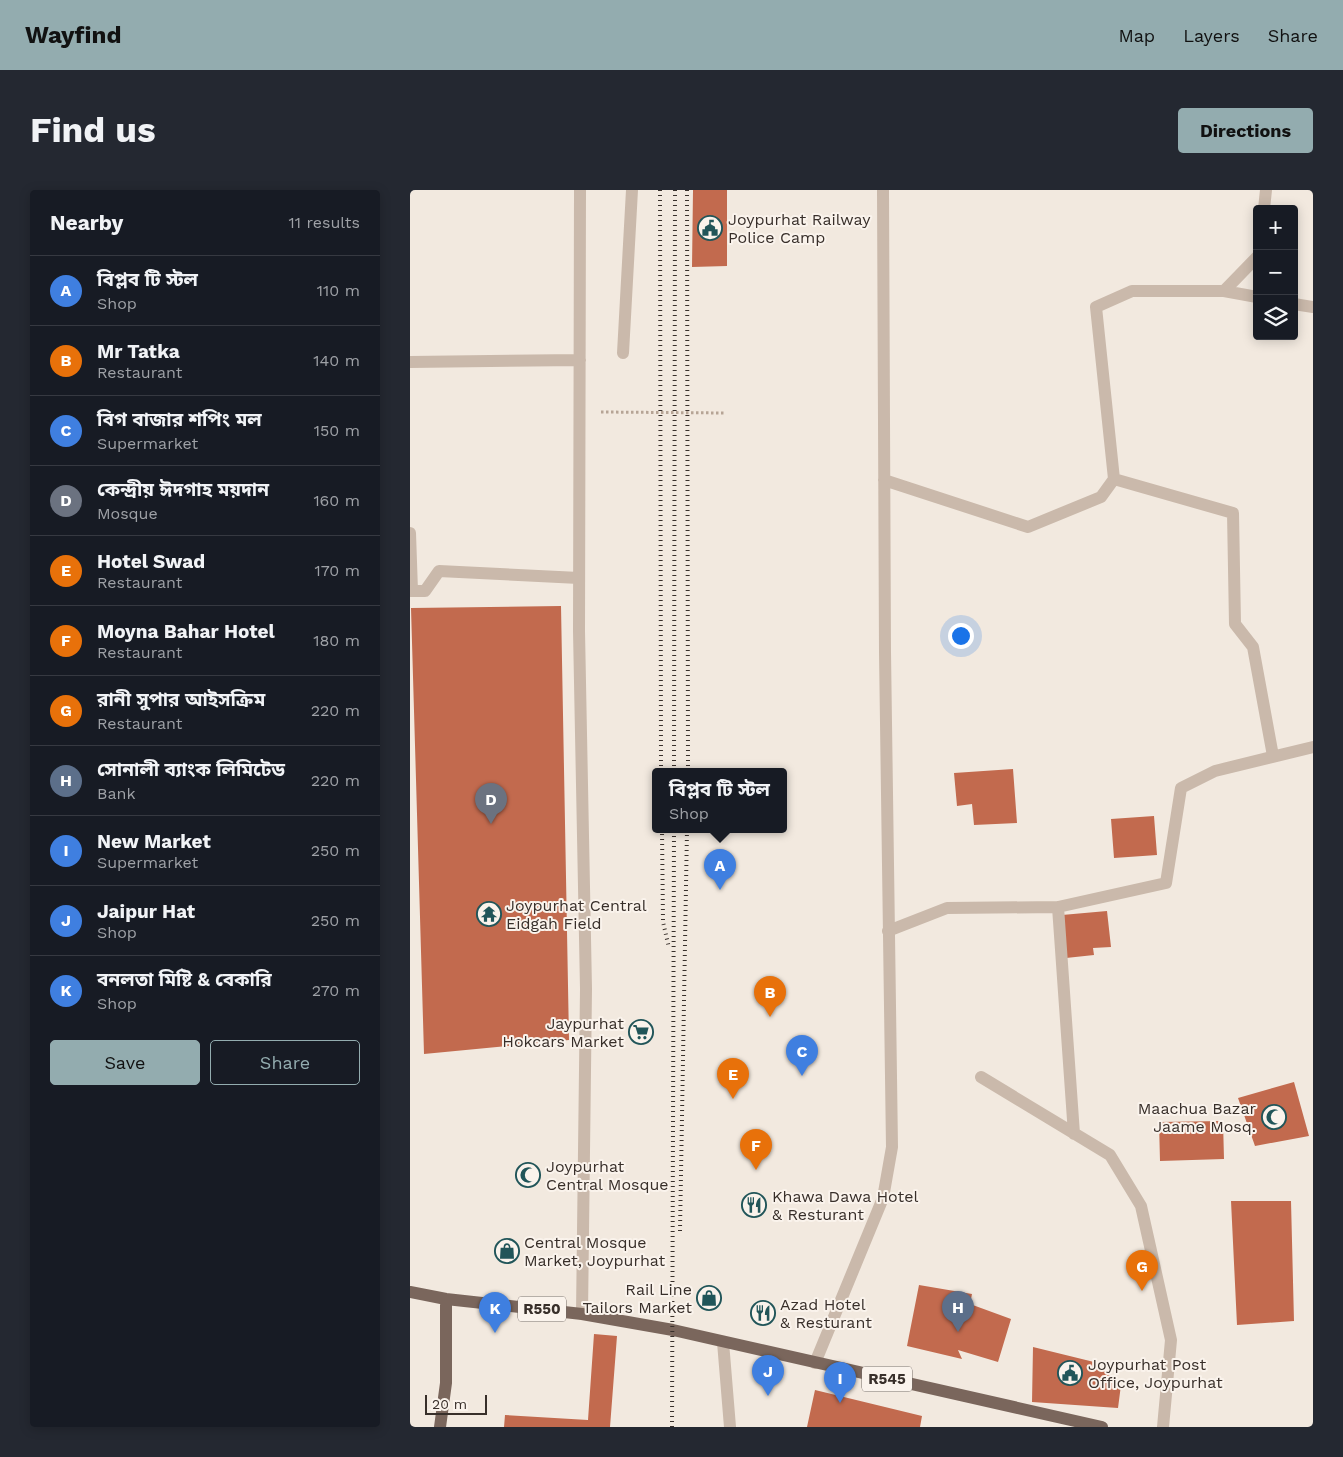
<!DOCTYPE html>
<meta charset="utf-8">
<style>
:root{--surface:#171b24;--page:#242831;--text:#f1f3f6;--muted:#9ea1a6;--line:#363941;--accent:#93acaf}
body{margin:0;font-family:"Work Sans","Noto Sans Bengali",sans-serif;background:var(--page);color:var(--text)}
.controls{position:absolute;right:15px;top:15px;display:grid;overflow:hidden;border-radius:5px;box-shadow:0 2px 12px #0003}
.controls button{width:45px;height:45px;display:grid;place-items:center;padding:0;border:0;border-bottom:1px solid var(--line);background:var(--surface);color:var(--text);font:25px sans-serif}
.scale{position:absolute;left:15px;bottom:12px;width:62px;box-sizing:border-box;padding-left:5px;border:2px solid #382f2a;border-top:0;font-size:14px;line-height:18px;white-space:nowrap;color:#382f2a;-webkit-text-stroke:4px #faf3ec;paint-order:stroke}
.you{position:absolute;left:550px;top:445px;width:18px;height:18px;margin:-12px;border:4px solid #fff;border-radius:50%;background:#1a73e8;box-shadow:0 0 0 8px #1a73e833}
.badge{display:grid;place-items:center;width:32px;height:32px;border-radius:50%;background:var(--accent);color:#fff;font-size:16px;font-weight:700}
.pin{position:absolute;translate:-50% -41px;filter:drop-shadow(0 1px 2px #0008)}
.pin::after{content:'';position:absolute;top:26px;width:18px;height:15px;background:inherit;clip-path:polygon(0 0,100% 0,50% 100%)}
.popup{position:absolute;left:242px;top:578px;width:135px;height:65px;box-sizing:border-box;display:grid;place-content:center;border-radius:5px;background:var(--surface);filter:drop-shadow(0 1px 4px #0005);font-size:16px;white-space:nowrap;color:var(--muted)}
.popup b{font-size:19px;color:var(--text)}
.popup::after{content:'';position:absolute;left:50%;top:100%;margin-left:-10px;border:10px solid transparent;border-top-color:var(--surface)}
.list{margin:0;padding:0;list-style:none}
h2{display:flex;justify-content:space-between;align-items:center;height:65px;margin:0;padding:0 20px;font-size:21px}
h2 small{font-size:16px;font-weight:400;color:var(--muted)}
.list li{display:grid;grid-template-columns:32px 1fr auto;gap:15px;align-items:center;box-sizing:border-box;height:70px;padding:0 20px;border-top:1px solid var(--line)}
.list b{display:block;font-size:19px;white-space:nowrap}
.list p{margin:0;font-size:16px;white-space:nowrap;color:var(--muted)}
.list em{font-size:16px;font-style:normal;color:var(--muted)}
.actions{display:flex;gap:10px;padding:15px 20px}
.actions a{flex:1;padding:11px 0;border:1px solid var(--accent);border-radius:5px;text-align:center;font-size:18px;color:var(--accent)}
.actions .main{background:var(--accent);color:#111}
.icon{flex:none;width:28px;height:28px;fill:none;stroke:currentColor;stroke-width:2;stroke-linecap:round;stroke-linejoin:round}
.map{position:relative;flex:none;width:903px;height:1237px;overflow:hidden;border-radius:5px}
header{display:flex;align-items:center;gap:30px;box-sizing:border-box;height:70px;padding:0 25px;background:var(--accent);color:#111}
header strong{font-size:24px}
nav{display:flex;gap:28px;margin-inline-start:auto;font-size:18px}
.intro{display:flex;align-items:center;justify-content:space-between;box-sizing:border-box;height:120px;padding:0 30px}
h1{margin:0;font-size:35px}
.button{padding:12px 22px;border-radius:5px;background:var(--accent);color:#111;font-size:18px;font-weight:700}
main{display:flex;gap:30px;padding:0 30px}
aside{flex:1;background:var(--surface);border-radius:5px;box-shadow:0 2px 12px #0003}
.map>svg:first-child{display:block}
.building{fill:#c26a4e}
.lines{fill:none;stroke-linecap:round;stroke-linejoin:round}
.minor{stroke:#cab9ab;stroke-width:12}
.major{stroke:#7a665c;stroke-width:12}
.rail{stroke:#382f2a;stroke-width:4;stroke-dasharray:1 4;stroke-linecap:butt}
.path-bridge{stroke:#b6a495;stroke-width:3;stroke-dasharray:2.5 2.5;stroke-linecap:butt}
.labels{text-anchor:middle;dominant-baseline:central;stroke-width:4;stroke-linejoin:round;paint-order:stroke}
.shield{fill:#faf3ec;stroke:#726a64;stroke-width:1}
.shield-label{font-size:15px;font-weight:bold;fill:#382f2a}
.poi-label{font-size:16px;fill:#382f2a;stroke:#faf3ec;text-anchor:start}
</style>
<header>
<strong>Wayfind</strong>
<nav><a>Map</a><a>Layers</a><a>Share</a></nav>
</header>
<div class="intro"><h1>Find us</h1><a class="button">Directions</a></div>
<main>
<aside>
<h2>Nearby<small>11 results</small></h2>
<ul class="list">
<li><span class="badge" style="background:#3f7fe0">A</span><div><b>বিপ্লব টি স্টল</b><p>Shop</p></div><em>110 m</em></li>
<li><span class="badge" style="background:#e8710a">B</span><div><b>Mr Tatka</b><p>Restaurant</p></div><em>140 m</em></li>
<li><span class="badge" style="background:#3f7fe0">C</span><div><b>বিগ বাজার শপিং মল</b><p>Supermarket</p></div><em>150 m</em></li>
<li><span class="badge" style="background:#6b7280">D</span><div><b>কেন্দ্রীয় ঈদগাহ ময়দান</b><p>Mosque</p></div><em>160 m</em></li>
<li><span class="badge" style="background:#e8710a">E</span><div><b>Hotel Swad</b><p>Restaurant</p></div><em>170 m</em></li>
<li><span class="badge" style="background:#e8710a">F</span><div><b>Moyna Bahar Hotel</b><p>Restaurant</p></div><em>180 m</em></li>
<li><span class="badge" style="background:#e8710a">G</span><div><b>রানী সুপার আইসক্রিম</b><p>Restaurant</p></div><em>220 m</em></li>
<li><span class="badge" style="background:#5c6f8a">H</span><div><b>সোনালী ব্যাংক লিমিটেড</b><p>Bank</p></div><em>220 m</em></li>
<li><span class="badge" style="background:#3f7fe0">I</span><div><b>New Market</b><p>Supermarket</p></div><em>250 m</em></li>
<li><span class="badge" style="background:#3f7fe0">J</span><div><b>Jaipur Hat</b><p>Shop</p></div><em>250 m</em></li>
<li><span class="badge" style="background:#3f7fe0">K</span><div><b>বনলতা মিষ্টি &amp; বেকারি</b><p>Shop</p></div><em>270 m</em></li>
</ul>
<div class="actions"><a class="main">Save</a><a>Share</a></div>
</aside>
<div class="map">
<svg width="903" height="1237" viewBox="0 0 903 1237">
<rect width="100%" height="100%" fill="#f2e9df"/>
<path class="building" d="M 283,0 L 317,0 L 317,76 L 282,77 Z
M 151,416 L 159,850 L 14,864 L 1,418 Z
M 603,579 L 607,633 L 564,635 L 562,614 L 547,616 L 544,583 Z
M 744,626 L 747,665 L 704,668 L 701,629 Z
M 697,721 L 701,757 L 683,758 L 684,765 L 656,768 L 652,725 Z
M 884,892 L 899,946 L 845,956 L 828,908 Z
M 813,931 L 814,969 L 750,971 L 749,932 Z
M 821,1011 L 881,1011 L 884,1131 L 827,1135 Z
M 509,1095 L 562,1104 L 560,1114 L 601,1129 L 588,1172 L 548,1160 L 552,1169 L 497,1156 Z
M 184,1144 L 207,1146 L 200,1237 L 94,1237 L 95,1225 L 178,1230 Z
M 623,1157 L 684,1172 L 711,1195 L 708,1218 L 622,1212 Z
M 405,1200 L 512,1226 L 510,1237 L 397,1237 Z"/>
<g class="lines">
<path class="minor" d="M 170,0 L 169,441 L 176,799 L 172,1124
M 854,19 L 856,0
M 814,101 L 847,107
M 884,114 L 903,117
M 213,163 L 222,0
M 0,172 L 170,170
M 704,289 L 823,323 L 825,434 L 843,457 L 863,566
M 474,290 L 618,337 L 691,307 L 704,289 L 686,117 L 722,101 L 814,101 L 847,67
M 0,343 L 2,401
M 0,401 L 15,401 L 29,381 L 169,388
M 648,717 L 664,944
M 478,741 L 537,718 L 648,717 L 756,693 L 771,598 L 805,581 L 903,557
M 571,887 L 700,965 L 731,1016 L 761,1150 L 753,1237
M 313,1152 L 320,1237
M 405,1173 L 473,1008 L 482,957 L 475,462 L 473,0"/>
<path class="major" d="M 0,1102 L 36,1109 L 172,1124 L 263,1140 L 692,1237
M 30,1237 L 36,1193 L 36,1109"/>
<path class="rail" d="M 250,0 L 251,581
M 277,0 L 278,581
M 264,581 L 265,0
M 252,639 L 253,732 L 259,758
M 270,1041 L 277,639
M 262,1237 L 264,639"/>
<path class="path-bridge" d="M 191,222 L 315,223"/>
</g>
<defs>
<symbol id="civic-ring" viewBox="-11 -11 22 22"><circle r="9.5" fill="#faf3ec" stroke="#215559" stroke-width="1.5"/><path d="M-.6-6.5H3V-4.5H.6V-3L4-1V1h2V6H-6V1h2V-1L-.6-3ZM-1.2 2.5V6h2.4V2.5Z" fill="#215559"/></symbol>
<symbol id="temple-ring" viewBox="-11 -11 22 22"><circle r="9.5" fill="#faf3ec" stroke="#215559" stroke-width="1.5"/><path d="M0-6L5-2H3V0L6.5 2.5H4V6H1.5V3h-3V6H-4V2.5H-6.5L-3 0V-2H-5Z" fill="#215559"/></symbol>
<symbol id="supermarket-ring" viewBox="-11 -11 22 22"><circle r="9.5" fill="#faf3ec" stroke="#215559" stroke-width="1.5"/><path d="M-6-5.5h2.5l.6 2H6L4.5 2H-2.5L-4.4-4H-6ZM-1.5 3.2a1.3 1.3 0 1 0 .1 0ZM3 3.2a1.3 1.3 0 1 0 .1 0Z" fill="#215559"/></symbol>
<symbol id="mosque-ring" viewBox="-11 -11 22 22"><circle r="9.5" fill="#faf3ec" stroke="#215559" stroke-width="1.5"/><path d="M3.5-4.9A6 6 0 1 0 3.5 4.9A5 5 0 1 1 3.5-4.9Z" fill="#215559"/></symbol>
<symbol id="restaurant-ring" viewBox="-11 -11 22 22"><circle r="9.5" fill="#faf3ec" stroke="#215559" stroke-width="1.5"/><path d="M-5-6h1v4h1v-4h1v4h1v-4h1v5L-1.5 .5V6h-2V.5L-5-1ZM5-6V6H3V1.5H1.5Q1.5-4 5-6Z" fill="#215559"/></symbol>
<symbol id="shop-ring" viewBox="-11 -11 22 22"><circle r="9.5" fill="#faf3ec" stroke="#215559" stroke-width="1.5"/><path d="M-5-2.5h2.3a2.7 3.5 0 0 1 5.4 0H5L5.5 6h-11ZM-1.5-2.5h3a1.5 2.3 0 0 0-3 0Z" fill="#215559"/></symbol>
</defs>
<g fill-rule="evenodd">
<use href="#civic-ring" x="286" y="24" width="28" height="28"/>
<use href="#temple-ring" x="65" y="710" width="28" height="28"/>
<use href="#supermarket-ring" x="217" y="828" width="28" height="28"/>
<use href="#mosque-ring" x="850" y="913" width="28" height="28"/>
<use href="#mosque-ring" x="104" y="971" width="28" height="28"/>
<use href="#restaurant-ring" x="330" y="1001" width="28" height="28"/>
<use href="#shop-ring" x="83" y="1047" width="28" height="28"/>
<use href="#shop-ring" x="285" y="1094" width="28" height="28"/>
<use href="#restaurant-ring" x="339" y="1109" width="28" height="28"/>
<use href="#civic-ring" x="646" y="1169" width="28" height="28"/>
</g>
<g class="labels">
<g class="shield">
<rect x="108" y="1106.5" width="48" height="25" rx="4"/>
<rect x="452" y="1176.5" width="50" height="25" rx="4"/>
</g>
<g class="shield-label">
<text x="132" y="1119">R550</text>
<text x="477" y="1189">R545</text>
</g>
<g class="poi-label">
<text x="318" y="29">Joypurhat Railway<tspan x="318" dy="18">Police Camp</tspan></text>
<text x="96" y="715">Joypurhat Central<tspan x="96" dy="18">Eidgah Field</tspan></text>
<text x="214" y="833" text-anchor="end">Jaypurhat<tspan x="214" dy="18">Hokcars Market</tspan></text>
<text x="846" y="918" text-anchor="end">Maachua Bazar<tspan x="846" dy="18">Jaame Mosq.</tspan></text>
<text x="136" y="976">Joypurhat<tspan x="136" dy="18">Central Mosque</tspan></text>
<text x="362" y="1006">Khawa Dawa Hotel<tspan x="362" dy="18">&amp; Resturant</tspan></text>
<text x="114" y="1052">Central Mosque<tspan x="114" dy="18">Market, Joypurhat</tspan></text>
<text x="282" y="1099" text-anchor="end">Rail Line<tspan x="282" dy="18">Tailors Market</tspan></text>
<text x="370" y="1114">Azad Hotel<tspan x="370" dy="18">&amp; Resturant</tspan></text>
<text x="678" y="1174">Joypurhat Post<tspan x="678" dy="18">Office, Joypurhat</tspan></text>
</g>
</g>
</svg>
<div class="controls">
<button>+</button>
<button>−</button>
<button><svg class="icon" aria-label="layers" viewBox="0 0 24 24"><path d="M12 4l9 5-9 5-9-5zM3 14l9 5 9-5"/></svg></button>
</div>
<div class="scale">20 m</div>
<div class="you"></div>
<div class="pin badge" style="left:310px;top:700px;background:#3f7fe0">A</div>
<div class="popup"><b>বিপ্লব টি স্টল</b>Shop</div>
<div class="pin badge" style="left:360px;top:827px;background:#e8710a">B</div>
<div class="pin badge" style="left:392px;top:886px;background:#3f7fe0">C</div>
<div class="pin badge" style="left:81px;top:634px;background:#6b7280">D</div>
<div class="pin badge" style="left:323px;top:909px;background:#e8710a">E</div>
<div class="pin badge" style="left:346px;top:980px;background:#e8710a">F</div>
<div class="pin badge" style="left:732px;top:1101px;background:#e8710a">G</div>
<div class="pin badge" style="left:548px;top:1142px;background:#5c6f8a">H</div>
<div class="pin badge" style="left:430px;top:1213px;background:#3f7fe0">I</div>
<div class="pin badge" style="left:358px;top:1206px;background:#3f7fe0">J</div>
<div class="pin badge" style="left:85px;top:1143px;background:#3f7fe0">K</div>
</div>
</main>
